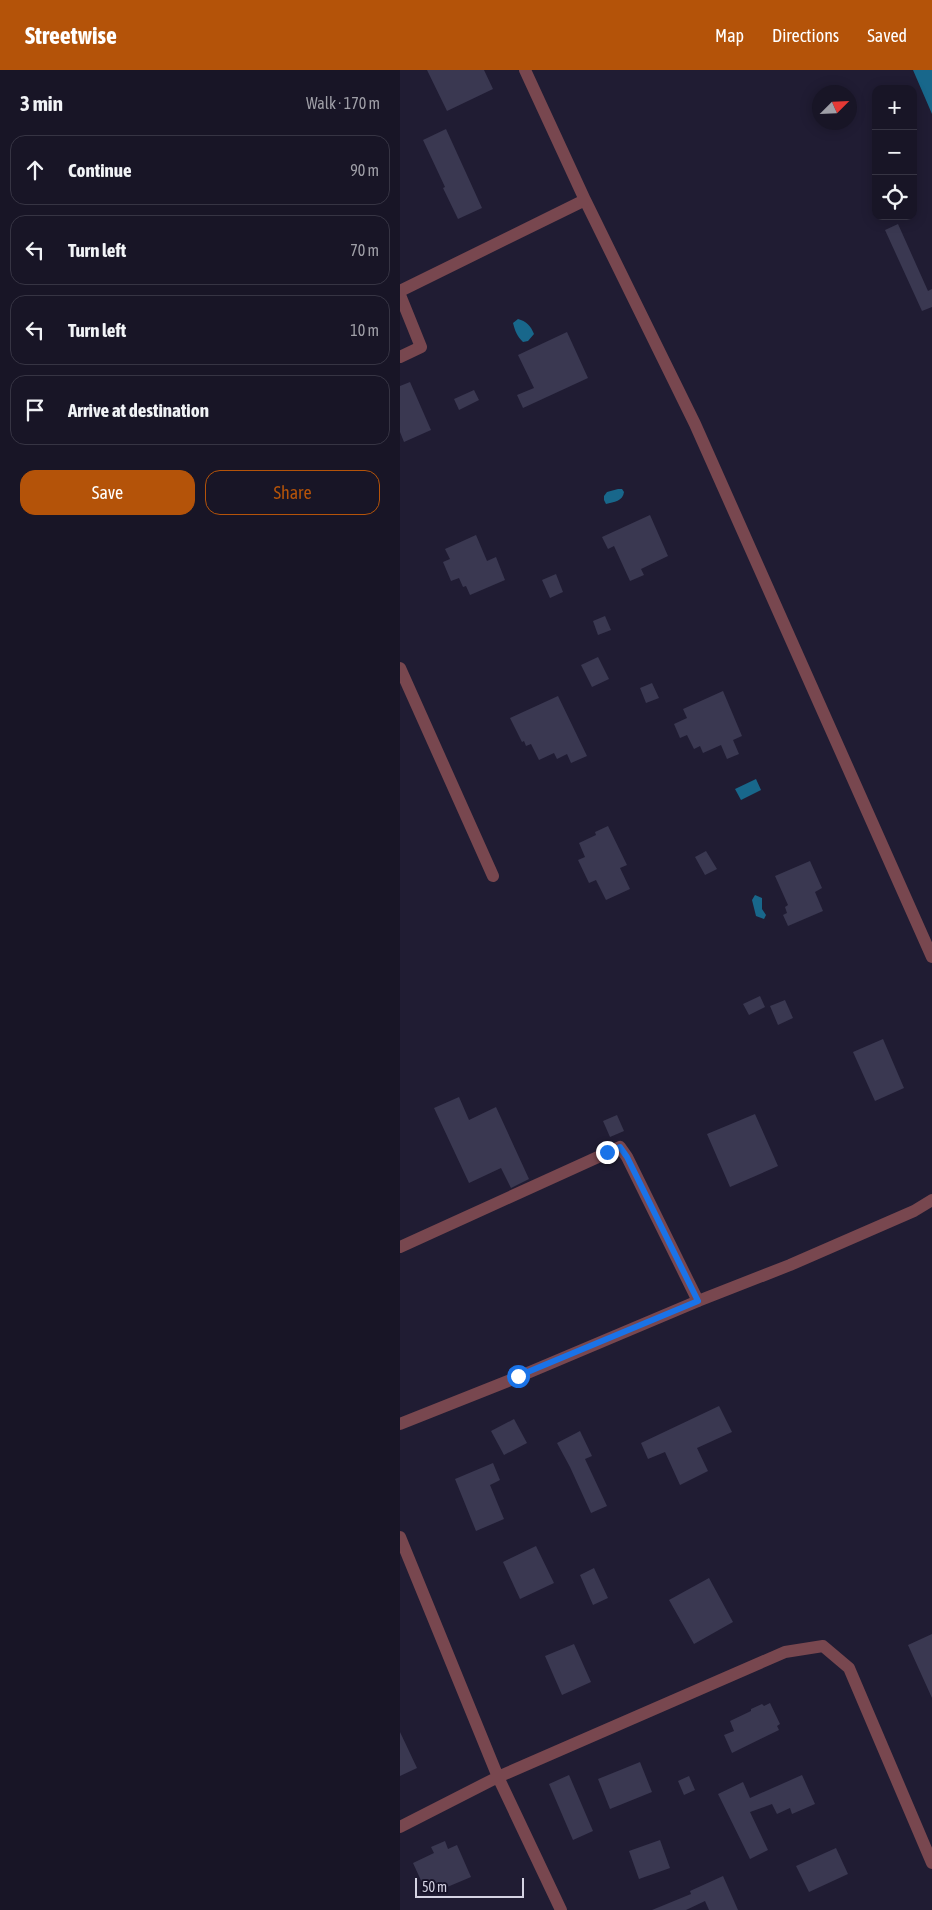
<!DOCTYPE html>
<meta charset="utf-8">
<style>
:root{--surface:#181526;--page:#252232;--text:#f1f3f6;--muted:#9f9fa7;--line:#363443;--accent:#b45309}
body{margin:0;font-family:"Asap Condensed",sans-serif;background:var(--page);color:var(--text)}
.controls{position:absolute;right:15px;top:15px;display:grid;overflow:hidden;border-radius:10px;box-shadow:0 2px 12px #0003}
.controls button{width:45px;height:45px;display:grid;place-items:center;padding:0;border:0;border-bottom:1px solid var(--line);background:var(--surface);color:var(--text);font:25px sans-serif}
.compass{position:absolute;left:412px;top:15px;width:45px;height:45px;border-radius:50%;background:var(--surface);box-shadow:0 2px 12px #0003;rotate:66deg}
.scale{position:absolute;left:15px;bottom:12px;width:109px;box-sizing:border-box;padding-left:5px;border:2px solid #d5d3e3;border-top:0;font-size:14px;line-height:18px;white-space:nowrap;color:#d5d3e3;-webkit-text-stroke:4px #171329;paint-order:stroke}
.stop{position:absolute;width:15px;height:15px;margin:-11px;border:4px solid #1a73e8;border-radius:50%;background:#fff}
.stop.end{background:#1a73e8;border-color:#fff;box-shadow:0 1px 5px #0008}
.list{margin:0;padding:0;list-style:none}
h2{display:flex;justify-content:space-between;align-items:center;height:65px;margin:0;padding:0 20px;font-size:21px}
h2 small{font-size:16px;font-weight:400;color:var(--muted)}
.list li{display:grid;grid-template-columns:32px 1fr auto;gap:15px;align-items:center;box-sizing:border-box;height:70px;margin:0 10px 10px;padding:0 10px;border:1px solid var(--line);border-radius:15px}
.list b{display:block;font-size:19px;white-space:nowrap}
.list em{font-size:16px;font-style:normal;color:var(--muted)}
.actions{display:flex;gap:10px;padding:15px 20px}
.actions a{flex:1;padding:11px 0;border:1px solid var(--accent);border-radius:15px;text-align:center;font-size:18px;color:var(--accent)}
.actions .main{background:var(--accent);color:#fff}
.icon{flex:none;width:28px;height:28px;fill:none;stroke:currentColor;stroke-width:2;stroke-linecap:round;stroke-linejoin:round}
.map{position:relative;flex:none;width:532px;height:1840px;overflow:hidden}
header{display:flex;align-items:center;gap:30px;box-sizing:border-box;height:70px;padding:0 25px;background:var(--accent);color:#fff}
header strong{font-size:24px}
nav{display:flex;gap:28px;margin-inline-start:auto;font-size:18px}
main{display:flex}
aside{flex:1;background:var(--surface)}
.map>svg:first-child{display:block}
.water{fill:#18678b}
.building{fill:#3a3851}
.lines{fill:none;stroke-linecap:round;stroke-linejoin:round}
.minor{stroke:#78474f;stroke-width:12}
.route{stroke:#1a73e8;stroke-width:6}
</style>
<header>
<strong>Streetwise</strong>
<nav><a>Map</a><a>Directions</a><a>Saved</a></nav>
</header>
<main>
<aside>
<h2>3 min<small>Walk · 170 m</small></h2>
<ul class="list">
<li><svg class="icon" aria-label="ahead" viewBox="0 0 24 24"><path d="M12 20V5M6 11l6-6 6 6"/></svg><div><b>Continue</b></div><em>90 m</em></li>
<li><svg class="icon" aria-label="left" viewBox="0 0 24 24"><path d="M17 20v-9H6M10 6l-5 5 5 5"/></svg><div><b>Turn left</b></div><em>70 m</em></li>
<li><svg class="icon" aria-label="left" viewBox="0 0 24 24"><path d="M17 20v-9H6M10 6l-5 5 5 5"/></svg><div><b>Turn left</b></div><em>10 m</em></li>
<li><svg class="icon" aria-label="arrive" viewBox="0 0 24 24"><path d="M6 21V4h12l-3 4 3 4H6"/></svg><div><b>Arrive at destination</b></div></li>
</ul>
<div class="actions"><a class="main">Save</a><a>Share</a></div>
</aside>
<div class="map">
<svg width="532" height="1840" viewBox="0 0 532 1840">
<rect width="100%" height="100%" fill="#201c33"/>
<path class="water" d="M 513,0 L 532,0 L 532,44 Z
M 118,249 C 126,251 131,256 134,264 L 128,271 L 123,272 C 117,266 115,261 113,253 Z
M 218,419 L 222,419 L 224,422 C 223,431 214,432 206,434 L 204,430 L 204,426 L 207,422 Z
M 356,709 L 361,720 L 341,730 L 335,719 Z
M 355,825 L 362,828 L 362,839 L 366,845 L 364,849 L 356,846 L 352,830 Z"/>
<path class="building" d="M 27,0 L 84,0 L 93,19 L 47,41 Z
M 46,59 L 82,138 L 58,149 L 43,118 L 45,117 L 23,70 Z
M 498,154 L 528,221 L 532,219 L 532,237 L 522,241 L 485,160 Z
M 167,262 L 188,308 L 123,338 L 117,325 L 134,318 L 118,285 Z
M 10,312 L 31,360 L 4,372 L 0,362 L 0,316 Z
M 74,320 L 79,330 L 59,340 L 54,329 Z
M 250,445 L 268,486 L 241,499 L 244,505 L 230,511 L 214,476 L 208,479 L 202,467 Z
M 76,465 L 87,491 L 96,487 L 105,510 L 70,525 L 66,516 L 63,517 L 59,508 L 51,511 L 43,492 L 50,489 L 45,479 Z
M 156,504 L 163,522 L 150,528 L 142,510 Z
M 205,546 L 211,560 L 198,565 L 193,551 Z
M 198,587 L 209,609 L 192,617 L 181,595 Z
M 252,613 L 259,628 L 246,633 L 240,618 Z
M 323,621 L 342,666 L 333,670 L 339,684 L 327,689 L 321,675 L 303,683 L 300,676 L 294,679 L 287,665 L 280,668 L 274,654 L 287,648 L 283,639 Z
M 158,626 L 187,686 L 171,693 L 167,684 L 157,689 L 154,683 L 139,690 L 131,674 L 126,676 L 124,671 L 122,672 L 110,648 Z
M 208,756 L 227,795 L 220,798 L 230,819 L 206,830 L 196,810 L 189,813 L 178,790 L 185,787 L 179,773 L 196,765 L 195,762 Z
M 306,781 L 317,799 L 305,805 L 295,787 Z
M 410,791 L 422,818 L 415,822 L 423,841 L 388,856 L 383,845 L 387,843 L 385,837 L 388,835 L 375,806 Z
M 360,926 L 365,937 L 349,945 L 343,934 Z
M 385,930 L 393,948 L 378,955 L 370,936 Z
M 483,969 L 504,1018 L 475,1031 L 453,982 Z
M 59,1027 L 69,1050 L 96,1037 L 129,1109 L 111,1118 L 101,1098 L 69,1113 L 34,1038 Z
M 355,1044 L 378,1096 L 330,1117 L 307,1064 Z
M 217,1045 L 224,1061 L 210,1067 L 203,1051 Z
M 319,1336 L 332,1362 L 297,1378 L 308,1401 L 280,1415 L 265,1382 L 248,1389 L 241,1373 Z
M 114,1349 L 127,1373 L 104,1385 L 91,1361 Z
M 180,1361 L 192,1386 L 185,1389 L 207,1436 L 191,1443 L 170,1397 L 157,1373 Z
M 93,1393 L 100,1410 L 90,1415 L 104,1449 L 76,1461 L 55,1409 Z
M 136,1476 L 154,1513 L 120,1529 L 103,1492 Z
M 194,1498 L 208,1528 L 193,1535 L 180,1505 Z
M 309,1508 L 333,1552 L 294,1574 L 269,1530 Z
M 532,1564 L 532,1628 L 508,1575 Z
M 174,1574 L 191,1612 L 162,1625 L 145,1586 Z
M 370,1633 L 380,1654 L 377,1656 L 379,1660 L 332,1683 L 324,1665 L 334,1661 L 330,1651 L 351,1641 L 351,1639 L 362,1634 L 364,1636 Z
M 0,1662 L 17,1698 L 0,1706 Z
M 240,1692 L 252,1722 L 210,1739 L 198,1709 Z
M 169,1705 L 193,1761 L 173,1770 L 149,1714 Z
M 402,1705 L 415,1734 L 392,1744 L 390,1738 L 377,1744 L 372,1734 L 350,1742 L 368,1780 L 350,1789 L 318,1724 L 343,1712 L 350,1728 Z
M 289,1706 L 295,1720 L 284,1725 L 278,1711 Z
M 260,1770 L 270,1798 L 239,1809 L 229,1781 Z
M 45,1771 L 48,1779 L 57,1775 L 71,1807 L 33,1823 L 29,1815 L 24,1817 L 13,1793 L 34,1783 L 31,1777 Z
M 436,1778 L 448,1804 L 409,1822 L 396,1796 Z
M 323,1806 L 338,1840 L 309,1840 L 305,1831 L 286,1840 L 252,1840 L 291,1824 L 290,1821 Z"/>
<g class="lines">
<path class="minor" d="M 125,0 L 185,130 L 295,354 L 532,887
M 0,221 L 185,130
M 0,225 L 21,277 L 0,287
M 0,598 L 93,806
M 0,1177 L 220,1077 L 227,1087 L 298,1231
M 0,1354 L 118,1307 L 298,1231 L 390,1195 L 514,1141 L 532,1130
M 0,1467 L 98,1707 L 161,1840
M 0,1757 L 98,1707 L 385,1582 L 423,1576 L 449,1598 L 532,1793"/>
</g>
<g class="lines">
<path class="route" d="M 118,1306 L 298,1231 L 227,1087 L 220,1077 L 207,1082"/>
</g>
</svg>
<div class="controls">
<button>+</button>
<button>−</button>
<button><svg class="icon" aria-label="locate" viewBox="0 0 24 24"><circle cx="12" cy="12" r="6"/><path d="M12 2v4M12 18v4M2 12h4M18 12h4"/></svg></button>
</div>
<svg class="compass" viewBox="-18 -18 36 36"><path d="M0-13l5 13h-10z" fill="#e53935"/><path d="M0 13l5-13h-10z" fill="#9f9fa7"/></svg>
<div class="scale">50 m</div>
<div class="stop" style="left:118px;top:1306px"></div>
<div class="stop end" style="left:207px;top:1082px"></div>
</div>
</main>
